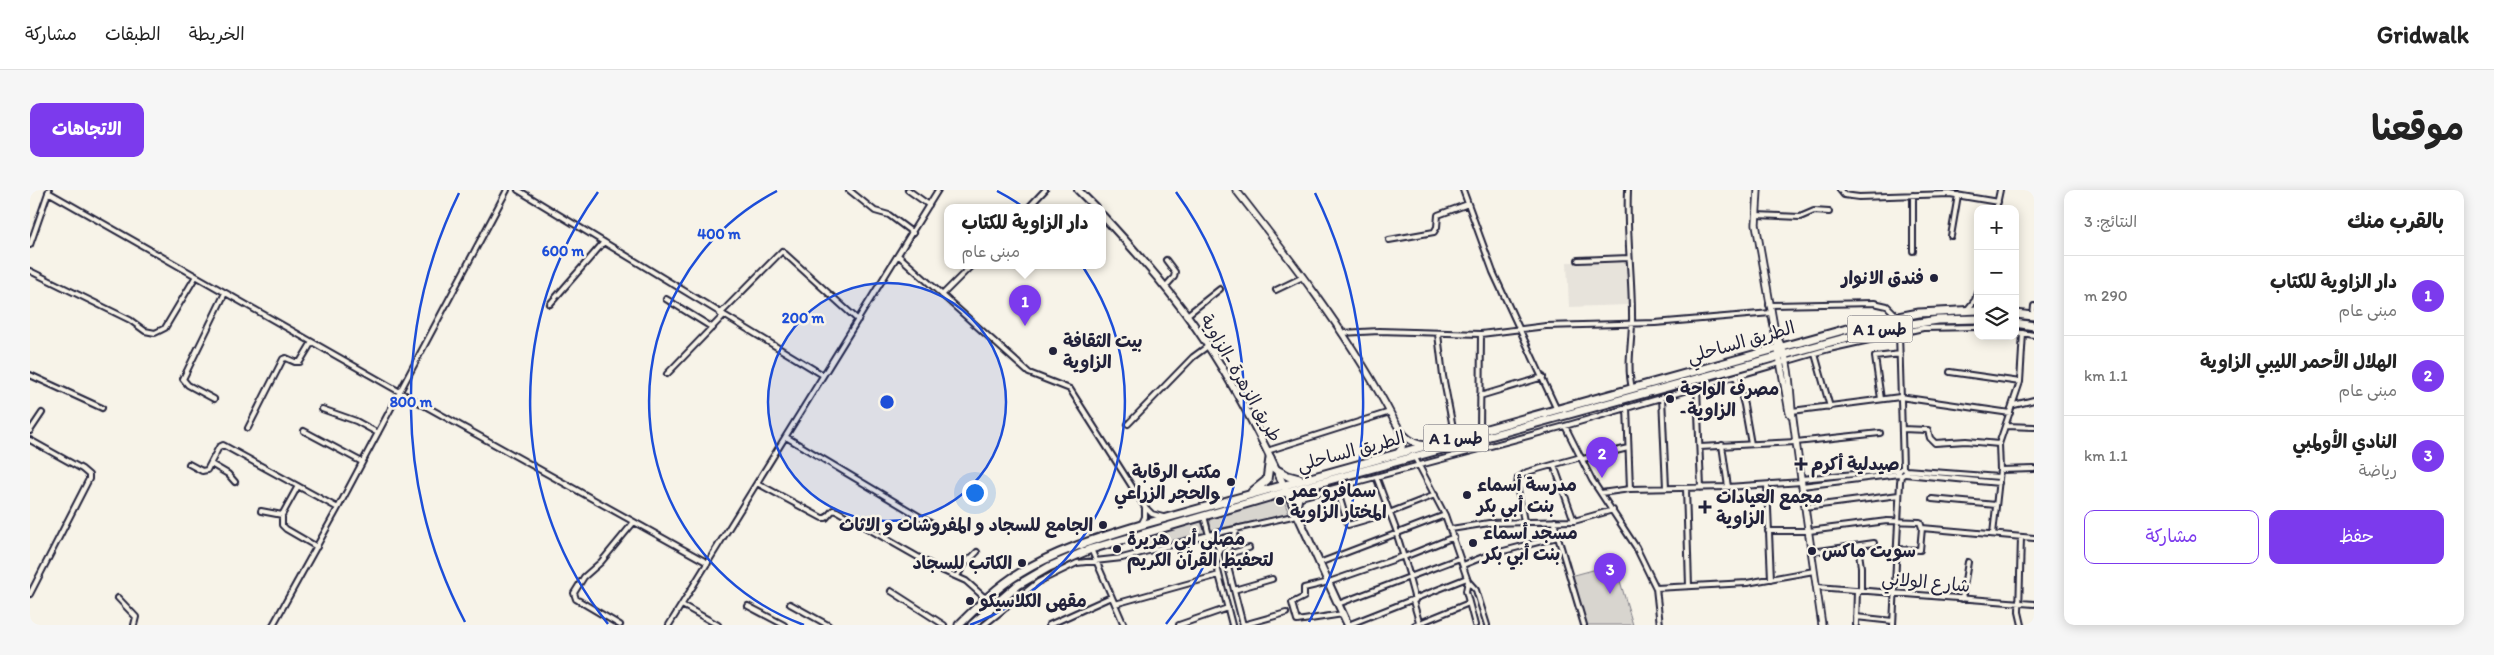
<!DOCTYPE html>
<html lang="ar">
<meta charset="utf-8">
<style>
:root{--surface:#fff;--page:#f6f6f6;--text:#222;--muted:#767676;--line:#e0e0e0;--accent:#7c3aed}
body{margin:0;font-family:Itim,"Playpen Sans Arabic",sans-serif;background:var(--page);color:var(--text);direction:rtl}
.controls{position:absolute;right:15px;top:15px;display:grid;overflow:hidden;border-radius:10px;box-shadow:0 2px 12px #0003}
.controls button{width:45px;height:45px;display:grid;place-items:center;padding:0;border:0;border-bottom:1px solid var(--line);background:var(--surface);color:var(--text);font:25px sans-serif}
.you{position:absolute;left:944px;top:302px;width:18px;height:18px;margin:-12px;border:4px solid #fff;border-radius:50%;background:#1a73e8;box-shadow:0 0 0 8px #1a73e833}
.badge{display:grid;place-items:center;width:32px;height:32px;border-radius:50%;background:var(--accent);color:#fff;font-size:16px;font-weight:700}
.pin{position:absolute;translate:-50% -41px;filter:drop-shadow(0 1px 2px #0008)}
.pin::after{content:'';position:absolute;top:26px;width:18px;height:15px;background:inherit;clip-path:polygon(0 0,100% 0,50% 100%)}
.popup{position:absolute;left:914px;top:14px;width:162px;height:65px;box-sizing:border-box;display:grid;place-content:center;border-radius:10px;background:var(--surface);filter:drop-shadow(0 1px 4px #0005);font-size:16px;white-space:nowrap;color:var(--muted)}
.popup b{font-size:19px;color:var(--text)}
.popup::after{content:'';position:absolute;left:50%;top:100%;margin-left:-10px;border:10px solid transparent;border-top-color:var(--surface)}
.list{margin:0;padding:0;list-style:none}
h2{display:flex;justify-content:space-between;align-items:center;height:65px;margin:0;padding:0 20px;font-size:21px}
h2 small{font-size:16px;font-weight:400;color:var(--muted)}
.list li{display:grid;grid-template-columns:32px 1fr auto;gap:15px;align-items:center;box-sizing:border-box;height:80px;padding:0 20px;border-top:1px solid var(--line)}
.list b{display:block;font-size:19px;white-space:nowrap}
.list p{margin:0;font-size:16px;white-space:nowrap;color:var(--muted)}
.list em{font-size:16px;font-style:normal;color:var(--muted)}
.actions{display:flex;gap:10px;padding:15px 20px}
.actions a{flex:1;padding:11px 0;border:1px solid var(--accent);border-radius:10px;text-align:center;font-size:18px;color:var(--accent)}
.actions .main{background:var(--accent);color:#fff}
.icon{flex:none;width:28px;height:28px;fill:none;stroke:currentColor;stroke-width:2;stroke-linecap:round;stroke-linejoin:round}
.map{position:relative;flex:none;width:2004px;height:435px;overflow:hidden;direction:ltr;border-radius:10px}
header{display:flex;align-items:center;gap:30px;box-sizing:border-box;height:70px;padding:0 25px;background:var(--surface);border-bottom:1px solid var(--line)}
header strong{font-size:24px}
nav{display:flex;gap:28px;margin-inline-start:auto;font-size:18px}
.intro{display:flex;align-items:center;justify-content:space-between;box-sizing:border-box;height:120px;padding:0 30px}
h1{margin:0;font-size:35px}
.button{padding:12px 22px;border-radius:10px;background:var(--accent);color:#fff;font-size:18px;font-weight:700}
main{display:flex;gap:30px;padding:0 30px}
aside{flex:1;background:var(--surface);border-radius:10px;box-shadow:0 2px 12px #0003}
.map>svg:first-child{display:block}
.built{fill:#e7e3db}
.green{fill:#d8d5cf;stroke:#7d7c85}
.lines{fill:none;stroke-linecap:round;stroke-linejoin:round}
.street-casing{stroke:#22223b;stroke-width:8}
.secondary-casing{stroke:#22223b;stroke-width:9}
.primary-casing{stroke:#22223b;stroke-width:10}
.highway-casing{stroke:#22223b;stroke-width:11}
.street{stroke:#f7f3e8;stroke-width:4}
.secondary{stroke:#f7f3e8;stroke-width:5.5}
.primary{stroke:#f7f3e8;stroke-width:6}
.highway{stroke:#f7f3e8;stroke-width:7}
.ring{fill:none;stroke:#1d4ed8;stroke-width:2.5}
.poi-dot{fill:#22223b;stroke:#f7f3e8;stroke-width:2}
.labels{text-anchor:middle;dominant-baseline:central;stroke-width:5;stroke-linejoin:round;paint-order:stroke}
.shield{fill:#f7f3e8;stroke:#62616f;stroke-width:1}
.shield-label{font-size:16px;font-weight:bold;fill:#22223b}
.poi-label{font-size:18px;font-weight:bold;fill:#22223b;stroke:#f7f3e8;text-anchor:start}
.street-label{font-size:18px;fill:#22223b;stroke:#f7f3e8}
.centre{fill:#1d4ed8;stroke:#f7f3e8;stroke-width:2.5}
.ring-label{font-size:15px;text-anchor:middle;font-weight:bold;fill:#1d4ed8;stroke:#f7f3e8;stroke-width:5;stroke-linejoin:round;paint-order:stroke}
</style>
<header>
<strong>Gridwalk</strong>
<nav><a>الخريطة</a><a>الطبقات</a><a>مشاركة</a></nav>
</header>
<div class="intro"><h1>موقعنا</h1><a class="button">الاتجاهات</a></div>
<main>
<aside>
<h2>بالقرب منك<small>النتائج: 3</small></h2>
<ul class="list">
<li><span class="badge">1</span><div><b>دار الزاوية للكتاب</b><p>مبنى عام</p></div><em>290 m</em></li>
<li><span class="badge">2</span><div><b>الهلال الأحمر الليبي الزاوية</b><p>مبنى عام</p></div><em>1.1 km</em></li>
<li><span class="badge">3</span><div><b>النادي الأولمبي</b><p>رياضة</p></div><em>1.1 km</em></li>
</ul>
<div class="actions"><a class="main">حفظ</a><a>مشاركة</a></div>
</aside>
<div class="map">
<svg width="2004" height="435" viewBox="0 0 2004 435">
<rect width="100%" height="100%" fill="#f7f3e8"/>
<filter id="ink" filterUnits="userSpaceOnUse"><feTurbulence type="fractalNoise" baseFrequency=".02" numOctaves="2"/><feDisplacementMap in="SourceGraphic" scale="10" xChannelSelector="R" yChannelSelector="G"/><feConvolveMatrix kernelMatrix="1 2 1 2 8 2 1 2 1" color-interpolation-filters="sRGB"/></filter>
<g filter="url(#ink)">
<path class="built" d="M 1596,71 L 1598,115 L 1539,117 L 1537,72 Z"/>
<path class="green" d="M 1249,307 L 1253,309 L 1258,321 L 1257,325 L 1181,340 L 1179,327 Z
M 1167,331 L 1171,332 L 1175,342 L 1103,360 L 1099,350 Z
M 1585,374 L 1603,435 L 1555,435 L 1541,386 Z"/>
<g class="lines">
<defs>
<path id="street" d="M 488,0 L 793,185
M 819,0 L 845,21 L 859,25 L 883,43
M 878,0 L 899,15
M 1433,0 L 1463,82 L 1527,220
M 1598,0 C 1596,42 1602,83 1602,124 C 1603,148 1596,174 1602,198
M 1810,0 L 1814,5 L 1829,7 L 1920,4 L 1968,12
M 18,2 L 370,202 L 678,373
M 999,17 L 1015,0
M 1966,19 L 1970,0
M 1726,25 L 1770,27 L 1784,21 L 1799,22
M 1921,46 L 1928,5
M 1359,50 L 1404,42 L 1407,37 L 1408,25 L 1438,14
M 0,55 L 19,0
M 1883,61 L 1883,5
M 869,66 L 999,183 L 1040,199 L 1115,317 L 1122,324 L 1133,327
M 1548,70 L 1599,68
M 0,81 L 100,130 L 115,141 L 125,143 L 135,138 L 166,86
M 1135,97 L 1144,87 L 1145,82 L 1136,70
M 1246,100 L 1273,87
M 912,105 L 942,75
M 636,109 L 683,138
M 520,114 L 574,52
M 1739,115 L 1844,113 L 1857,116 L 1867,126
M 1937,120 L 1945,110 L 1948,99
M 690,124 L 752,61 L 828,130
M 1157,125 L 1190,99
M 2003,126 L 2004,116
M 1985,142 L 2004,145
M 1312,143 L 1349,141 L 1451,144 L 1516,136 L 1625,133 L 1741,123
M 1869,143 L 1873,277
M 1408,144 L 1413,186 L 1425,248
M 1785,164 L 1800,217
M 1920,182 L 1990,192
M 637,184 L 693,126
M 0,185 L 72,218
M 1706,186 L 1714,215 L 1721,254
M 1667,197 L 1671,298
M 1450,206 L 1513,187
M 1632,207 L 1636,298
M 184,209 L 158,195 L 153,189 L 195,103
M 1851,209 L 1845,167 L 1870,164
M 1984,215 L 2004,210
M 1597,217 L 1600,299
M 292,219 L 326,231 L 348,243
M 1762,221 L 1870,207 L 1980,223
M 1098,234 L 1163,167 L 1178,156
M 1535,236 L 1562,290 L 1606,357 L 1626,398 L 1630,435
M 1976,236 L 2004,237
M 218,238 L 253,169 L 256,168 L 265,172 L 270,172 L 282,152
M 1872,239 L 1898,240 L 1900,248 L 1905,253 L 1936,251 L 1969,254
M 0,241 L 12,223
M 274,241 L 332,272
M 1450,241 L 1451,144
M 756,247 L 902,334
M 0,250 L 52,279 L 59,285 L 59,289 L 0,404
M 1692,255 L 1698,297
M 1670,257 L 1766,252 L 1850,243
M 1237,261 L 1360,222
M 1385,268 L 1415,325 L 1438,391 L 1446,400 L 1457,435
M 1553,269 L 1598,258
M 159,274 L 172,281 L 177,280 L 189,257 L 193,255 L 308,318
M 181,274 L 198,284 L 205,292
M 1524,275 L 1544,331
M 1876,280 L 1969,287
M 1970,280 L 2004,279
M 1875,284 L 1969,293
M 1347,289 L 1368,345
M 1771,289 L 1868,280
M 727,293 L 792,328 L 796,328 L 803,320 L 807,321 L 909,379 L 936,391 L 955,408
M 1737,295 L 1741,389
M 268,296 L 252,325 L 252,335 L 256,339 L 287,357
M 1772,296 L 1869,284
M 1656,298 L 1659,396
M 1307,299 L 1318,335 L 1359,323 L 1405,305
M 1571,303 L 1600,299 L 1698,297 L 1772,292
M 1271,307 L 1535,236 L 1799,159 L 1893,138 L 1948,137
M 1902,309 L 1966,315
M 1775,317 L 1869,305
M 231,321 L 252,325
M 1174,326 L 1202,435
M 1494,331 L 1487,296 L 1488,288 L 1497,282 L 1551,267
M 1525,331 L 1526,347
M 1112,333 L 1115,327 L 1115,317
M 1208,338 L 1195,365 L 1213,435
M 1892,338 L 2004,348
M 1421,339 L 1459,333 L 1544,331 L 1583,320
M 1738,341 L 1779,341 L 1857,331 L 1890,332 L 1892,338 L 1890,360 L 1866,359
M 1963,344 L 1970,280 L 1969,254 L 1990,192 L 1993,143
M 1367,345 L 1380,387
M 1991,347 L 1989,422 L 1992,435
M 1828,356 L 1831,377 L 1831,400
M 1061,359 L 1094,435
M 1782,362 L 1844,353
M 1195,365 L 1219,358
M 1374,367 L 1424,347
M 1289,373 L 1415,325
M 1433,375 L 1458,365 L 1528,347 L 1554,435
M 927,386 L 934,375 L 947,362
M 1379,388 L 1385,410
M 1438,391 L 1436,401 L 1445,435
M 1787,397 L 2004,414
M 1626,398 L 1717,393 L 1784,381
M 1204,400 L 1242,389
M 861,401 L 914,435
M 88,408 L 106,427 L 104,435
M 1932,409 L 1938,372
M 1383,411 L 1390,435
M 760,414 L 798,435
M 1085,414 L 1189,385
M 1308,414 L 1430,368
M 652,415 L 688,435
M 718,416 L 754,435
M 1313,424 L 1267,431 L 1262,413 L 1274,407 L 1274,398 L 1299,392 L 1374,366
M 1826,427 L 1863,431
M 243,435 L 308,318 L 477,0
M 590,435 L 546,409 L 544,403 L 554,387 L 571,372 L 604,332
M 639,435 L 908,0
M 954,435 L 1008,392 L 1047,373 L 1092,368 L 1179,345 L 1267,325
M 1019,435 L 1081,407
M 1149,435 L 1198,418
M 1213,435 L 1256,423
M 1318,435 L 1437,388
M 1385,435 L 1439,413
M 1826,435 L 1827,400
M 1863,435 L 1870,292 L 1871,286 L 1877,282 L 1873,277 L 1868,282 L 1871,286"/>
<path id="secondary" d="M 1206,0 C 1260,69 1314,138 1356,215 C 1366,233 1373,254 1396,255
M 1728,0 L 1726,34 L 1759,222 L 1762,226
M 1745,144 C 1762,170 1759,200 1763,229 C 1772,298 1782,367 1792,435
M 1368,263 L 1372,257 L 1372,243"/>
<path id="primary" d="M 1048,0 L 1065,17
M 1072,25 C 1110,66 1147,108 1177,154 C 1234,241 1274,342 1318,435"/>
<path id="highway" d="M 1985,124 L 2004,126
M 1985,133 L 2004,136
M 1245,279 L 1258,286 L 1269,289
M 1222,302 L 1237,290 L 1240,268
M 1265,322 L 1268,308 L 1278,298
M 929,435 C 948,416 967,397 990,383 C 1027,360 1069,348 1111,335 L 1842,132 L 1889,123 L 1948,120
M 942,435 L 988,395 L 1019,377 L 1061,359 L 1256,302 L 1848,139 L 1908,130 L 1948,129"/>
</defs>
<use href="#street" class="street-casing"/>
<use href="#secondary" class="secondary-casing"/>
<use href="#primary" class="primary-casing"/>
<use href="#highway" class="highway-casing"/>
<use href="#street" class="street"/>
<use href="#secondary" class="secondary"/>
<use href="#primary" class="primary"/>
<use href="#highway" class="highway"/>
</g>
</g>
<circle cx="857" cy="212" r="119" fill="#1d4ed8" fill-opacity=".12"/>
<g class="ring">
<circle cx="857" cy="212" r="119"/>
<path d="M774 435A238 238 0 0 1 747 1M967 1A238 238 0 0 1 940 435"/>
<path d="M578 434A357 357 0 0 1 568 2M1146 2A357 357 0 0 1 1136 434"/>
<path d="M435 432A476 476 0 0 1 429 3M1285 3A476 476 0 0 1 1279 432"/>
</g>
<g class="poi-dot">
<circle cx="1904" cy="88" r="5"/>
<circle cx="1023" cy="161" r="5"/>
<circle cx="1640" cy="209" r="5"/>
<path d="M1768.5 266.5h5v5h5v5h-5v5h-5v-5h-5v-5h5z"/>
<circle cx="1201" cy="292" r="5"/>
<circle cx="1437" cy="305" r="5"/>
<circle cx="1250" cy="311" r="5"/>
<path d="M1672.5 309.5h5v5h5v5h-5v5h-5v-5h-5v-5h5z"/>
<circle cx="1073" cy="335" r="5"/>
<circle cx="1443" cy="353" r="5"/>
<circle cx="1087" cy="359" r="5"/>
<circle cx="1782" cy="361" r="5"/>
<circle cx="992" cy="373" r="5"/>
<circle cx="940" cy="411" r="5"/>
</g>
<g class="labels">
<g class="shield">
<rect x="1817.5" y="125.5" width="65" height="27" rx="4"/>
<rect x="1393.5" y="234.5" width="65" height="27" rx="4"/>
</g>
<g class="shield-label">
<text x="1850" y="139">A 1 طس</text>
<text x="1426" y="248">A 1 طس</text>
</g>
<g class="poi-label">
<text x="1894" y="88" text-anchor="end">فندق الانوار</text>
<text x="1033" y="151">بيت الثقافة<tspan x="1033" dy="21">الزاوية</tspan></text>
<text x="1650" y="199">مصرف الواحة<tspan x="1650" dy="21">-الزاوية</tspan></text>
<text x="1781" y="274">صيدلية أكرم</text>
<text x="1191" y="282" text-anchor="end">مكتب الرقابة<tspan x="1191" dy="21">والحجر الزراعي</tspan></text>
<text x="1447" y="295">مدرسة أسماء<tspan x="1447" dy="21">بنت أبي بكر</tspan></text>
<text x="1260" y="301">سمافرو عمر<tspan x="1260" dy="21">المختار الزاوية</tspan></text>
<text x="1686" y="307">مجمع العيادات<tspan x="1686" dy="21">الزاوية</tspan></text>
<text x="1063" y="335" text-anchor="end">الجامع للسجاد و المفروشات و الاثاث</text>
<text x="1453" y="343">مسجد أسماء<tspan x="1453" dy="21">بنت أبي بكر</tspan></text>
<text x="1097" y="349">مصلى أبي هريرة<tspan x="1097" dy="21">لتحفيظ القرآن الكريم</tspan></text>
<text x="1792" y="361">سويت ماكس</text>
<text x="982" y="373" text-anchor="end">الكاتب للسجاد</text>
<text x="950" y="411">مقهى الكلاسيكو</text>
</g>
<g class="street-label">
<text transform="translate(1711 152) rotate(-16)">الطريق الساحلي</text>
<text transform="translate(1211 188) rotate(60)">طريق الزهرة -الزاوية</text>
<text transform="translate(1321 261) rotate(-15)">الطريق الساحلي</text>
<text transform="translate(1896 392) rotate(5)">شارع الولاني</text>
</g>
</g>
<circle cx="857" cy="212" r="8" class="centre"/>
<g class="ring-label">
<text x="689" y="49">400 m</text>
<text x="533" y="66">600 m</text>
<text x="773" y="133">200 m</text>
<text x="381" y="217">800 m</text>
</g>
</svg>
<div class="controls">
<button>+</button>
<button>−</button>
<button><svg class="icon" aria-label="layers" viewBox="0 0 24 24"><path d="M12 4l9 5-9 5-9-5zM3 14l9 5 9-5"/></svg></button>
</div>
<div class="you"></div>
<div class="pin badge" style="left:995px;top:136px">1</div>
<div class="popup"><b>دار الزاوية للكتاب</b>مبنى عام</div>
<div class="pin badge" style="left:1572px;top:288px">2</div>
<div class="pin badge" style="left:1580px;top:404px">3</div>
</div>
</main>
